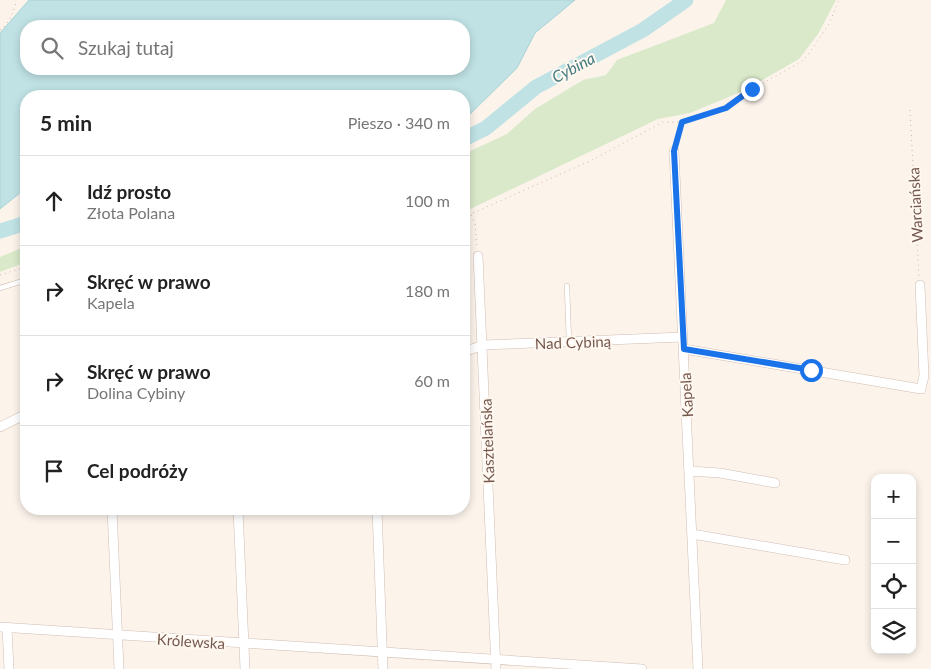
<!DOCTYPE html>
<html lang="pl">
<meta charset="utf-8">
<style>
:root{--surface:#fff;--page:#f2f2f2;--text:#222;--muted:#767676;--line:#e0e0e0}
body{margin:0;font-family:Lato,sans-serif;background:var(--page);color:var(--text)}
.controls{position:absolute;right:15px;bottom:15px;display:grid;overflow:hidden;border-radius:10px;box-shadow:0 2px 8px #0003}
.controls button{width:45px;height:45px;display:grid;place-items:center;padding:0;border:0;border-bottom:1px solid var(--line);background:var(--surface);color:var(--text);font:25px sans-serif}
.stop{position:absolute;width:15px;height:15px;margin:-11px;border:4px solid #1a73e8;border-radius:50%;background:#fff}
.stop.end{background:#1a73e8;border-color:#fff;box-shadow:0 1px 5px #0008}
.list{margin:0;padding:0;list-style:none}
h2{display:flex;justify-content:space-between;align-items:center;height:65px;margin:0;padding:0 20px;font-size:21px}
h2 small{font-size:16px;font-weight:400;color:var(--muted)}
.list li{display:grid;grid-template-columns:32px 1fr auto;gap:15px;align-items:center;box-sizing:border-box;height:90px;padding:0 20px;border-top:1px solid var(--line)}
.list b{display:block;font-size:19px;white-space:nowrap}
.list p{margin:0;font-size:16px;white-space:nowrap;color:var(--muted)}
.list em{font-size:16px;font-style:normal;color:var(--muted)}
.icon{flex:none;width:28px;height:28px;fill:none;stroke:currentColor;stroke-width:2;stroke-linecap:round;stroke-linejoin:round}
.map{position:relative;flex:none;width:931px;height:669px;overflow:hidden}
.search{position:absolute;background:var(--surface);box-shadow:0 2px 8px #0003;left:20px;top:20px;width:450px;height:55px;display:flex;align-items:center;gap:12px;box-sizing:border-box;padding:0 18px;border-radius:20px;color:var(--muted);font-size:19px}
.panel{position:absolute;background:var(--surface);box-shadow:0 2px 8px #0003;left:20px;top:90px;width:450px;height:425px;border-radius:20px}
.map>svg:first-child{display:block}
.green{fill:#d9e9c9}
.water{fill:#c0e2e5;stroke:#a7d2d6;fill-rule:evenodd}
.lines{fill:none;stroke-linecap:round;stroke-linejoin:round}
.river{stroke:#c0e2e5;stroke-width:15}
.service-casing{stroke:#d0bdb3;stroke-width:5.5}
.minor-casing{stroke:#d0bdb3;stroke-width:10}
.path{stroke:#d5b5a6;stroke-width:1;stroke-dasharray:1 4;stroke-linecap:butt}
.service{stroke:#fff;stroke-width:4.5}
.minor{stroke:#fff;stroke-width:9}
.route{stroke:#1a73e8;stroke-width:6}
.labels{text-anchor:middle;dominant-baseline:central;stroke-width:4;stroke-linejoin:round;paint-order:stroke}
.street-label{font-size:15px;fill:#76594f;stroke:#fef8f1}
.water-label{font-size:16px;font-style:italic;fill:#467b80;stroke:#fef8f1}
</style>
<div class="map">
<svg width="931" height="669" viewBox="0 0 931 669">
<rect width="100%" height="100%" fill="#fcf4eb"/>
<path class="green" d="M 726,0 L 836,0 L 818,34 L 799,59 L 743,91 L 690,113 L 658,119 L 464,212 L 464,154 L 507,134 L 535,109 L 583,80 L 606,75 L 617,60 L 714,23 Z
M 26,246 L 26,262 L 0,272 L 0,257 Z"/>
<path class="water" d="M 29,0 L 575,0 L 535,33 L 517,68 L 464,120 L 464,96 L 26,96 L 26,188 L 0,209 L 0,33 ZM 26,26 L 464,26 L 464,69 L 26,69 Z"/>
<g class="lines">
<path class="river" d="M 464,139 L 486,128 L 536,87 L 643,30 L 686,0
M 0,231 L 26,223"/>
<defs>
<path id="service" d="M 567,286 L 569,342
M 0,288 L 26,280"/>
<path id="minor" d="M 674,151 L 698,669
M 478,256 L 496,669
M 684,349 L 921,389 L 924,376 L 920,285
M 464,352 L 483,345 L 683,337
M 0,427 L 26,414
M 689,471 L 720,473 L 775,483
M 112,509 L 119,669
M 238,509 L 245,669
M 377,509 L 383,669
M 692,534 L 845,560
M 0,627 L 642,669
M 7,628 L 9,669"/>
</defs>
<use href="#service" class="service-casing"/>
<use href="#minor" class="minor-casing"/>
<path class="path" d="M 0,30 C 10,23 13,12 17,0
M 910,110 L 919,277
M 677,143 L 682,123
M 471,215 L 475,223 L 477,247
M 464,217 L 592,160 L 663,122 L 683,122 L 735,103 L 752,89 L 801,62 L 808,55 L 829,24 L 839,0
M 0,275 L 26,267"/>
<use href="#service" class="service"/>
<use href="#minor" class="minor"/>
</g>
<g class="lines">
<path class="route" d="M 752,89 L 726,108 L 682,122 L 674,151 L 684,349 L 811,370"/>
</g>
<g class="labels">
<g class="street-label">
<text transform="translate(915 205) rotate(-93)">Warciańska</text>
<text transform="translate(573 342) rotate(-2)">Nad Cybiną</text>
<text transform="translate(686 395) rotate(-93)">Kapela</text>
<text transform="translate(487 441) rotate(-92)">Kasztelańska</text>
<text transform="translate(191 641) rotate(4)">Królewska</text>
</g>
<g class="water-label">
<text transform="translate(573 67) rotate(-28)">Cybina</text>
</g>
</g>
</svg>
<div class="controls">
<button>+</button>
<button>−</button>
<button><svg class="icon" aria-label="locate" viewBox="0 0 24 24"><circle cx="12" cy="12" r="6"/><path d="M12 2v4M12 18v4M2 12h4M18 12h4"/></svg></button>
<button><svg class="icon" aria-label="layers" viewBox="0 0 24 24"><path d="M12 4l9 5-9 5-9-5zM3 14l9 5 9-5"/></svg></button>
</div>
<div class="stop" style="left:811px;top:370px"></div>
<div class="stop end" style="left:752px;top:89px"></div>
<div class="search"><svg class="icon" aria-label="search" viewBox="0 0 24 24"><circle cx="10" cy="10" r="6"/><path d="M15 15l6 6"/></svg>Szukaj tutaj</div>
<section class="panel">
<h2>5 min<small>Pieszo · 340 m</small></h2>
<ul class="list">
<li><svg class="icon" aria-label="ahead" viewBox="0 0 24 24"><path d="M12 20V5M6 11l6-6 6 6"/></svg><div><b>Idź prosto</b><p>Złota Polana</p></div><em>100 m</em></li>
<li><svg class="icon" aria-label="right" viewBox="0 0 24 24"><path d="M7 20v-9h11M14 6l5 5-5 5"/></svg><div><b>Skręć w prawo</b><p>Kapela</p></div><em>180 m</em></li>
<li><svg class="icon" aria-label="right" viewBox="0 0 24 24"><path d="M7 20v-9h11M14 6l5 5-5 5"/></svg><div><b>Skręć w prawo</b><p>Dolina Cybiny</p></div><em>60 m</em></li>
<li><svg class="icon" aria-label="arrive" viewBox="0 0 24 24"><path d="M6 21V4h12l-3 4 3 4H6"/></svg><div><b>Cel podróży</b></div></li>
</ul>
</section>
</div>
